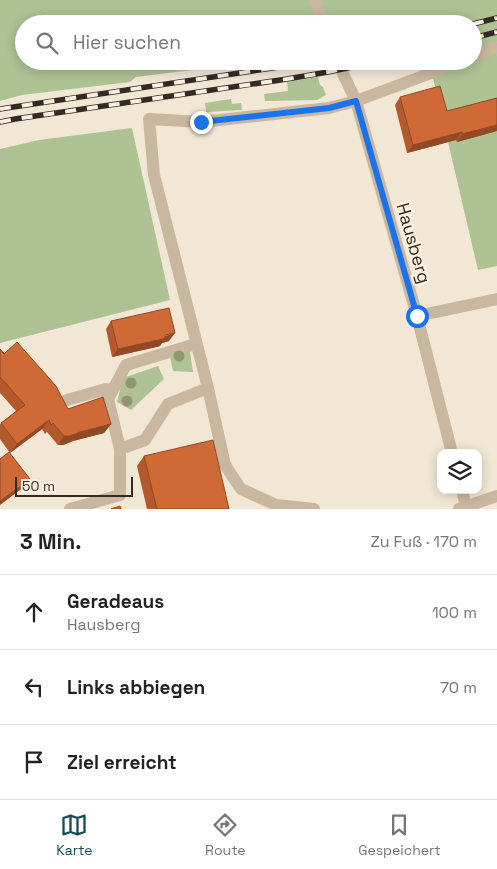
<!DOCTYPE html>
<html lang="de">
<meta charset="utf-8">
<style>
:root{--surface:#fff;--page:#f2f2f2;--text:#222;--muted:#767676;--line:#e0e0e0;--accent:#174d58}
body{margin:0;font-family:"Space Grotesk",sans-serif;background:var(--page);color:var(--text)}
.controls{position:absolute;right:15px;bottom:15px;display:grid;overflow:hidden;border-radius:10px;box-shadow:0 2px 12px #0003}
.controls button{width:45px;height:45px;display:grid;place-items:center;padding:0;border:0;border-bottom:1px solid var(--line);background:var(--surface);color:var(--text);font:25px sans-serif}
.scale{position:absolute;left:15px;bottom:12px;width:118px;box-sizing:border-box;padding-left:5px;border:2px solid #342a24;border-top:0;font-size:14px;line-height:18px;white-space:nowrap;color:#342a24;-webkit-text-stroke:4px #faf1e1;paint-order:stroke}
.stop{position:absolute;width:15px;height:15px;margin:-11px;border:4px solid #1a73e8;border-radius:50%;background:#fff}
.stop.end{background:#1a73e8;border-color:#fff;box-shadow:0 1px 5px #0008}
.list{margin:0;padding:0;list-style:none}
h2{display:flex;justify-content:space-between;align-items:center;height:65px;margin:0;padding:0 20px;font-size:21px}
h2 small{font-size:16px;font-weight:400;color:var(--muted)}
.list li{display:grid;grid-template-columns:32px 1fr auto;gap:15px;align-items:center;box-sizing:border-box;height:75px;padding:0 20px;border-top:1px solid var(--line)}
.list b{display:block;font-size:19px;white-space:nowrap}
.list p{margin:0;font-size:16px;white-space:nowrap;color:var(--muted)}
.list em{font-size:16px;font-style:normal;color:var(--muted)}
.icon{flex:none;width:28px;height:28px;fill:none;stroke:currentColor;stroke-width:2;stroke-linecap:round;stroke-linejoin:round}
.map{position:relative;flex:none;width:497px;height:509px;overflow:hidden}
.search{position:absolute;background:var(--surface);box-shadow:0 2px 12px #0003;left:15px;right:15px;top:15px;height:55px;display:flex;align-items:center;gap:12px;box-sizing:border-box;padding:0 18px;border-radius:28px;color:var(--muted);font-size:19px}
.sheet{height:290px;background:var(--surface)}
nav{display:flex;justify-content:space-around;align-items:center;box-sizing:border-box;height:70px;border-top:1px solid var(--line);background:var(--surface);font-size:14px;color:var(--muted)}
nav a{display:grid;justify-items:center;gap:2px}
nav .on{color:var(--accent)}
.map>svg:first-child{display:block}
.green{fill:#aec294}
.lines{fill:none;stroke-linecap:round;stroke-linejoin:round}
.minor{stroke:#cab7a0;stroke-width:12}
.rail-casing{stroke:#342a24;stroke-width:5.5}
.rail{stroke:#faf1e1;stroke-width:4;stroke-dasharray:11;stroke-linecap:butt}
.tree{fill:#909674}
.wall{fill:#b25a2e}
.shaded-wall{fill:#914a26}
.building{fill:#cf6936;stroke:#914a26}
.route{stroke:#1a73e8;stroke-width:6}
.labels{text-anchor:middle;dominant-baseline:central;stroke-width:5;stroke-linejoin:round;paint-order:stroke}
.street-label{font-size:18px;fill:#342a24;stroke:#faf1e1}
</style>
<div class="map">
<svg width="497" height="509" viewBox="0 0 497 509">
<rect width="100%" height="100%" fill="#f2e7d4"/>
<path class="green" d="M 0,0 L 497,0 L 497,266 L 478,270 L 429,61 L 473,61 L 473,24 L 24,24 L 24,61 L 231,61 L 231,65 L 136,77 L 130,82 L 22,95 L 0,101 Z
M 318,77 L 320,85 L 323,87 L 326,95 L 317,100 L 265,101 L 264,94 L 288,91 L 287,82 Z
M 231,99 L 232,104 L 241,103 L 242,110 L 206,112 L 205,103 Z
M 132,128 L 170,300 L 0,343 L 0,149 L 39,140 Z
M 189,346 L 193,372 L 173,371 L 169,352 Z
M 158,366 L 164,379 L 131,410 L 117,402 L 123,378 Z"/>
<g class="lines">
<path class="minor" d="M 315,0 L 323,24
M 473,55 L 497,47
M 337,61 L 356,101 L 417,316 L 452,453
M 417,316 L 497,299
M 67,400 L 106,389 L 108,399
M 120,449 L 108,399 L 126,365 L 196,344
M 462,490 L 466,507 L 471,509
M 70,509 L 120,495 L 120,449 L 145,440 L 168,404 L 208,388
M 314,509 L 276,505 L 241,489 L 225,465 L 208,388 L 154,175 L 149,119 L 201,122 L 329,108 L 356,101 L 434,72 L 458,61
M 459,509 L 497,496"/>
<defs>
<path id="rail" d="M 473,24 L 497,18
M 473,38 L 497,32
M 0,109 L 319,61
M 0,122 L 15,119 L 287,79 L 328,72 L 381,61"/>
</defs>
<use href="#rail" class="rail-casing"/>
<use href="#rail" class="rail"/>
</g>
<g class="tree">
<circle cx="179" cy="356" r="5.5"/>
<circle cx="131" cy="383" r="5.5"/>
<circle cx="127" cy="401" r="5.5"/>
</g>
<path class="wall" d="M 400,97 L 447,111 L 497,98 L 497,131 L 457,142 L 456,140 L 407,153 L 395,105 Z
M 111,321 L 169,341 L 162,343 L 160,346 L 157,347 L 112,357 L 106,329 Z
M 0,349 L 68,409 L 111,424 L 104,433 L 73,441 L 63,445 L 58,445 L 47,432 L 45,434 L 42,429 L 10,453 L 0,439 L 0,424 L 16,411 L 0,393 Z
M 144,456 L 229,509 L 147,509 L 137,466 Z"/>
<path class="shaded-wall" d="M 497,125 L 497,131 L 457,142 L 462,134 Z
M 462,132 L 456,140 L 407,153 L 413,145 Z
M 175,333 L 169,341 L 162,343 L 160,346 L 112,357 L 118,349 Z
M 49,420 L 42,429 L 10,453 L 17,444 Z
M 111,424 L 104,433 L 73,441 L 63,445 L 58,445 L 64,436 Z
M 30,479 L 24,487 L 0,505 L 0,501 Z"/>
<path class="building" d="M 440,86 L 447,111 L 497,98 L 497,125 L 462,134 L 462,132 L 413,145 L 400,97 Z
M 169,308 L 175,333 L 165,335 L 165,338 L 163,339 L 118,349 L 111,321 Z
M 17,342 L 56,386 L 68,409 L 103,397 L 111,424 L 80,432 L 70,436 L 64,436 L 53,423 L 51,425 L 49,420 L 17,444 L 1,423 L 25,405 L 0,377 L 0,349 L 4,354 Z
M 213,440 L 229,509 L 157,509 L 144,456 Z
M 9,452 L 30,479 L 0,501 L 0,459 Z
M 120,506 L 121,509 L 111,509 Z"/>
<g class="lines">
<path class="route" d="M 201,122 L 329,108 L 356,101 L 417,316"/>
</g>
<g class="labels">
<g class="street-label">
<text transform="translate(414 243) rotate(74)">Hausberg</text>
</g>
</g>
</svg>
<div class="controls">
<button><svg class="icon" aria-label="layers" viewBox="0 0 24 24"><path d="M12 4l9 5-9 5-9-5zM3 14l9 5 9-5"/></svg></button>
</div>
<div class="scale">50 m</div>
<div class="stop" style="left:417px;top:316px"></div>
<div class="stop end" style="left:201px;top:122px"></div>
<div class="search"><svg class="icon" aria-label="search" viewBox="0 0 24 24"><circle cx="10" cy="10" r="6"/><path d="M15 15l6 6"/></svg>Hier suchen</div>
</div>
<section class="sheet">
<h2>3 Min.<small>Zu Fuß · 170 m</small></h2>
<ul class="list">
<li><svg class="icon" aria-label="ahead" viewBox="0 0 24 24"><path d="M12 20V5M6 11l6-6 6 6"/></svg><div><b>Geradeaus</b><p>Hausberg</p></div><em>100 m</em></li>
<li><svg class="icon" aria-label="left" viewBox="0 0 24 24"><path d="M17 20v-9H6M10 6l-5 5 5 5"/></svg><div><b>Links abbiegen</b></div><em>70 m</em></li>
<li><svg class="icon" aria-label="arrive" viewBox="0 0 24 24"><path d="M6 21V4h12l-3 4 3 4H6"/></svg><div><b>Ziel erreicht</b></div></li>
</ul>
</section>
<nav>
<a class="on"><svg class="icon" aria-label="map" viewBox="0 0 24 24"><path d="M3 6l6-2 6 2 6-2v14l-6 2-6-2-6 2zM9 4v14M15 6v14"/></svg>Karte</a>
<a><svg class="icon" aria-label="directions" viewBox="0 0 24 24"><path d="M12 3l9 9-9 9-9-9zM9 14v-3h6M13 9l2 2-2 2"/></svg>Route</a>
<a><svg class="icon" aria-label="saved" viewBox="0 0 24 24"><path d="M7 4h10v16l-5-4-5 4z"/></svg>Gespeichert</a>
</nav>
